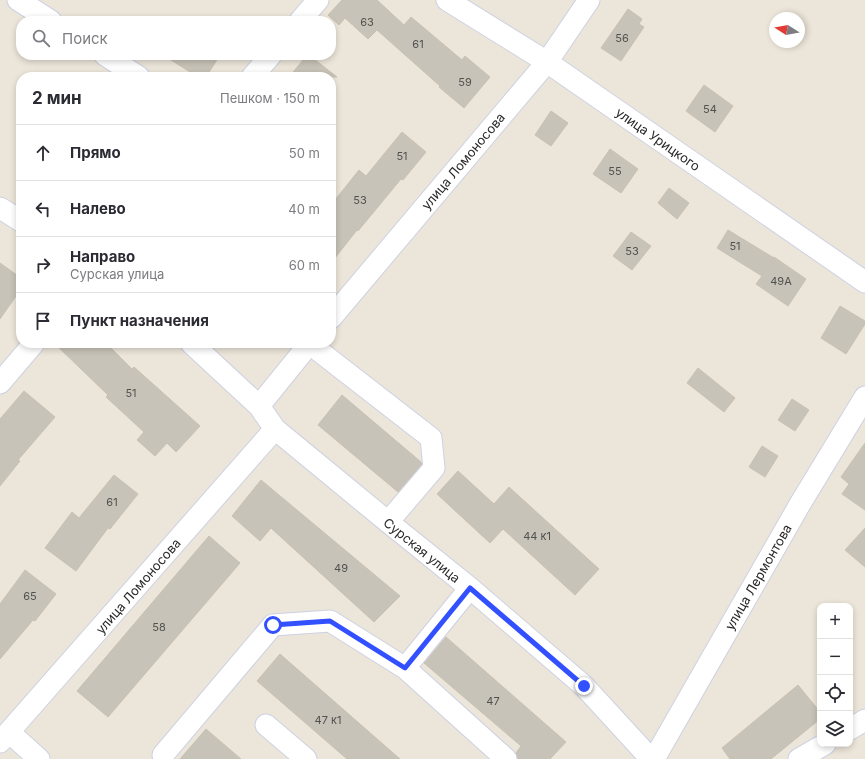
<!DOCTYPE html>
<html lang="ru">
<meta charset="utf-8">
<style>
:root{--surface:#fff;--page:#f2f2f3;--text:#2b2b33;--muted:#7c7c81;--line:#e1e1e2}
body{margin:0;font-family:Inter,sans-serif;background:var(--page);color:var(--text)}
.controls{position:absolute;right:12px;bottom:12px;display:grid;overflow:hidden;border-radius:8px;box-shadow:0 2px 6px #0003}
.controls button{width:36px;height:36px;display:grid;place-items:center;padding:0;border:0;border-bottom:1px solid var(--line);background:var(--surface);color:var(--text);font:20px sans-serif}
.compass{position:absolute;left:769px;top:12px;width:36px;height:36px;border-radius:50%;background:var(--surface);box-shadow:0 2px 6px #0003;rotate:281deg}
.stop{position:absolute;width:12px;height:12px;margin:-9px;border:3px solid #3350ff;border-radius:50%;background:#fff}
.stop.end{background:#3350ff;border-color:#fff;box-shadow:0 1px 4px #0008}
.list{margin:0;padding:0;list-style:none}
h2{display:flex;justify-content:space-between;align-items:center;height:52px;margin:0;padding:0 16px;font-size:17px}
h2 small{font-size:13px;font-weight:400;color:var(--muted)}
.list li{display:grid;grid-template-columns:26px 1fr auto;gap:12px;align-items:center;box-sizing:border-box;height:56px;padding:0 16px;border-top:1px solid var(--line)}
.list b{display:block;font-size:15px;white-space:nowrap}
.list p{margin:0;font-size:13px;white-space:nowrap;color:var(--muted)}
.list em{font-size:13px;font-style:normal;color:var(--muted)}
.icon{flex:none;width:22px;height:22px;fill:none;stroke:currentColor;stroke-width:2;stroke-linecap:round;stroke-linejoin:round}
.map{position:relative;flex:none;width:865px;height:759px;overflow:hidden}
.search{position:absolute;background:var(--surface);box-shadow:0 2px 6px #0003;left:16px;top:16px;width:320px;height:44px;display:flex;align-items:center;gap:10px;box-sizing:border-box;padding:0 14px;border-radius:16px;color:var(--muted);font-size:15px}
.panel{position:absolute;background:var(--surface);box-shadow:0 2px 6px #0003;left:16px;top:72px;width:320px;height:276px;border-radius:16px}
.map>svg:first-child{display:block}
.building{fill:#c7c3b8;stroke:#c8c1b3}
.lines{fill:none;stroke-linecap:round;stroke-linejoin:round}
.minor-casing{stroke:#ced1e3;stroke-width:23}
.minor{stroke:#fff;stroke-width:21}
.route{stroke:#3350ff;stroke-width:5}
.labels{text-anchor:middle;dominant-baseline:central;stroke-width:3.5;stroke-linejoin:round;paint-order:stroke}
.number-label{font-size:11px;fill:#50504d}
.street-label{font-size:13px;fill:#292929;stroke:#fff}
</style>
<div class="map">
<svg width="865" height="759" viewBox="0 0 865 759">
<rect width="100%" height="100%" fill="#ece5d9"/>
<path class="building" d="M 342,0 L 377,0 L 404,25 L 411,17 L 462,60 L 465,56 L 490,77 L 464,108 L 439,87 L 440,86 L 377,30 L 368,39 L 345,18 L 339,25 L 328,15 Z
M 628,9 L 642,19 L 639,24 L 644,27 L 621,61 L 601,48 Z
M 163,55 L 220,55 L 206,77 L 198,77 Z
M 307,55 L 309,55 L 337,77 L 289,77 Z
M 704,85 L 733,106 L 715,132 L 686,111 Z
M 551,111 L 568,123 L 551,146 L 535,135 Z
M 402,132 L 426,152 L 403,180 L 401,179 L 358,231 L 357,230 L 331,263 L 331,205 L 359,170 L 366,176 Z
M 610,149 L 638,169 L 621,193 L 593,174 Z
M 669,188 L 689,203 L 677,219 L 658,203 Z
M 728,230 L 774,258 L 774,257 L 806,279 L 788,306 L 756,284 L 762,276 L 717,248 Z
M 631,232 L 651,246 L 632,270 L 613,256 Z
M 0,263 L 21,278 L 21,289 L 0,319 Z
M 840,306 L 865,321 L 865,324 L 846,354 L 821,338 Z
M 54,343 L 106,343 L 132,369 L 134,367 L 200,426 L 176,452 L 167,443 L 155,456 L 137,440 L 144,432 L 106,397 L 108,395 Z
M 698,368 L 735,398 L 724,412 L 687,383 Z
M 24,391 L 55,417 L 18,460 L 20,461 L 0,486 L 0,419 Z
M 342,395 L 421,462 L 422,464 L 398,492 L 318,425 Z
M 792,399 L 809,410 L 795,431 L 778,420 Z
M 865,443 L 865,510 L 842,494 L 849,484 L 841,477 Z
M 762,446 L 778,456 L 765,477 L 749,467 Z
M 458,471 L 494,504 L 509,487 L 599,569 L 575,595 L 503,529 L 490,543 L 437,494 Z
M 114,475 L 138,494 L 110,529 L 108,528 L 76,571 L 45,548 L 72,512 L 79,518 Z
M 261,480 L 400,596 L 374,622 L 271,528 L 260,541 L 232,516 Z
M 865,528 L 865,567 L 845,550 Z
M 209,536 L 240,563 L 108,717 L 77,691 Z
M 25,570 L 56,594 L 35,621 L 33,620 L 0,659 L 0,604 Z
M 446,637 L 566,742 L 550,759 L 518,759 L 516,753 L 521,746 L 424,663 Z
M 280,654 L 400,759 L 347,759 L 257,681 Z
M 798,685 L 820,712 L 820,719 L 771,759 L 730,759 L 722,748 Z
M 206,729 L 241,759 L 180,759 Z"/>
<g class="lines">
<defs>
<path id="minor" d="M 18,0 L 51,21
M 447,0 L 547,62 L 865,282
M 300,21 L 318,0
M 105,55 L 139,77
M 252,77 L 271,55
M 0,208 L 21,221
M 331,318 L 547,62 L 589,0
M 191,343 L 259,406 L 275,429 L 388,522 L 470,588 L 584,686 L 651,759
M 310,344 L 431,438 L 434,468 L 388,522
M 0,383 L 34,343
M 259,406 L 310,343
M 405,668 L 506,759
M 266,725 L 306,759
M 850,729 L 865,720
M 9,732 L 39,759
M 0,742 L 275,429
M 163,755 L 273,625 L 330,621 L 405,668 L 470,588
M 654,759 L 800,504 L 865,397
M 799,759 L 825,744"/>
</defs>
<use href="#minor" class="minor-casing"/>
<use href="#minor" class="minor"/>
</g>
<g class="lines">
<path class="route" d="M 273,625 L 330,621 L 405,668 L 470,588 L 584,686"/>
</g>
<g class="labels">
<g class="number-label">
<text x="367" y="22">63</text>
<text x="622" y="38">56</text>
<text x="418" y="44">61</text>
<text x="465" y="82">59</text>
<text x="710" y="109">54</text>
<text x="402" y="156">51</text>
<text x="615" y="171">55</text>
<text x="360" y="200">53</text>
<text x="735" y="246">51</text>
<text x="632" y="251">53</text>
<text x="781" y="281">49А</text>
<text x="131" y="393">51</text>
<text x="112" y="502">61</text>
<text x="537" y="536">44 к1</text>
<text x="341" y="568">49</text>
<text x="30" y="596">65</text>
<text x="159" y="627">58</text>
<text x="493" y="701">47</text>
<text x="328" y="720">47 к1</text>
</g>
<g class="street-label">
<text transform="translate(658 139) rotate(35)">улица Урицкого</text>
<text transform="translate(463 161) rotate(-50)">улица Ломоносова</text>
<text transform="translate(422 550) rotate(39)">Сурская улица</text>
<text transform="translate(758 577) rotate(-60)">улица Лермонтова</text>
<text transform="translate(138 586) rotate(-49)">улица Ломоносова</text>
</g>
</g>
</svg>
<div class="controls">
<button>+</button>
<button>−</button>
<button><svg class="icon" aria-label="locate" viewBox="0 0 24 24"><circle cx="12" cy="12" r="6"/><path d="M12 2v4M12 18v4M2 12h4M18 12h4"/></svg></button>
<button><svg class="icon" aria-label="layers" viewBox="0 0 24 24"><path d="M12 4l9 5-9 5-9-5zM3 14l9 5 9-5"/></svg></button>
</div>
<svg class="compass" viewBox="-18 -18 36 36"><path d="M0-13l5 13h-10z" fill="#e53935"/><path d="M0 13l5-13h-10z" fill="#7c7c81"/></svg>
<div class="stop" style="left:273px;top:625px"></div>
<div class="stop end" style="left:584px;top:686px"></div>
<div class="search"><svg class="icon" aria-label="search" viewBox="0 0 24 24"><circle cx="10" cy="10" r="6"/><path d="M15 15l6 6"/></svg>Поиск</div>
<section class="panel">
<h2>2 мин<small>Пешком · 150 m</small></h2>
<ul class="list">
<li><svg class="icon" aria-label="ahead" viewBox="0 0 24 24"><path d="M12 20V5M6 11l6-6 6 6"/></svg><div><b>Прямо</b></div><em>50 m</em></li>
<li><svg class="icon" aria-label="left" viewBox="0 0 24 24"><path d="M17 20v-9H6M10 6l-5 5 5 5"/></svg><div><b>Налево</b></div><em>40 m</em></li>
<li><svg class="icon" aria-label="right" viewBox="0 0 24 24"><path d="M7 20v-9h11M14 6l5 5-5 5"/></svg><div><b>Направо</b><p>Сурская улица</p></div><em>60 m</em></li>
<li><svg class="icon" aria-label="arrive" viewBox="0 0 24 24"><path d="M6 21V4h12l-3 4 3 4H6"/></svg><div><b>Пункт назначения</b></div></li>
</ul>
</section>
</div>
